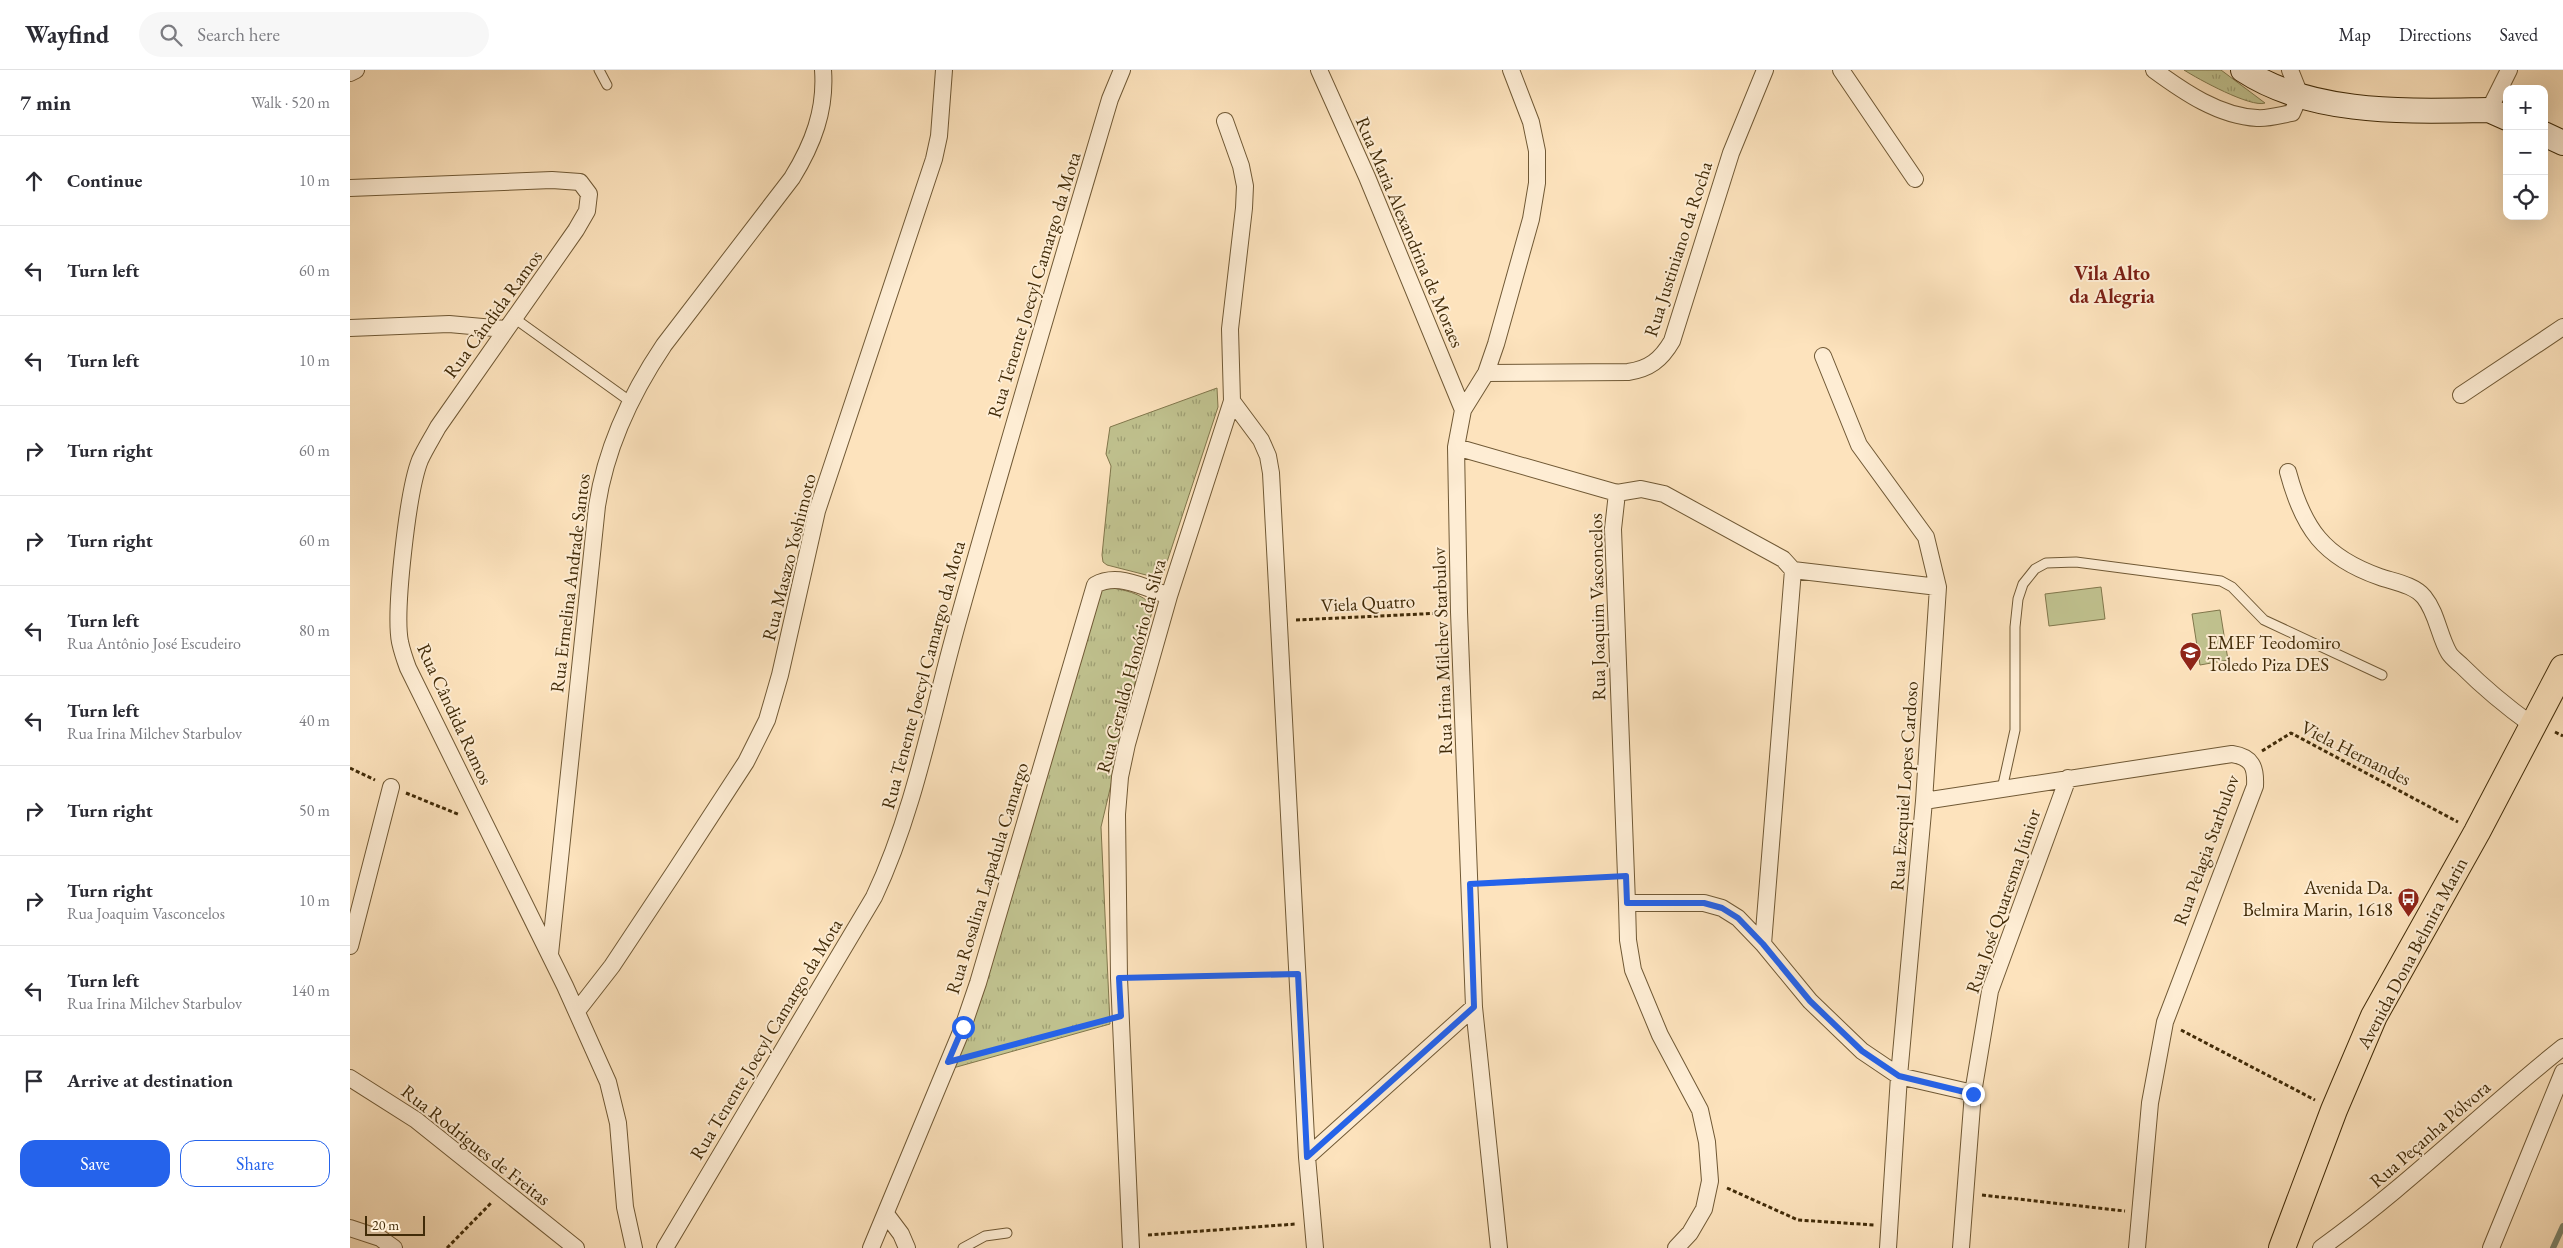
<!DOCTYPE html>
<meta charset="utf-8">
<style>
:root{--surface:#fff;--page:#f7f7f7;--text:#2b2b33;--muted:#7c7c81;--line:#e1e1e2;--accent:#2563eb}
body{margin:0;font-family:"EB Garamond",serif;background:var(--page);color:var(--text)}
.controls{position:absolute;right:15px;top:15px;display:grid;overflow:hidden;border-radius:10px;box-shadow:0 5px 20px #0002}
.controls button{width:45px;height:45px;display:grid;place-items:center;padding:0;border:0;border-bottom:1px solid var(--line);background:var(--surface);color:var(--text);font:25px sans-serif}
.scale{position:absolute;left:15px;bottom:12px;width:60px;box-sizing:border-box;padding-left:5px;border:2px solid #412b08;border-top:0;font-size:14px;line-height:18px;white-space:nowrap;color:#412b08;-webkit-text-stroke:4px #feedd4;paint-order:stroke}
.stop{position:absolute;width:15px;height:15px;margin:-11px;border:4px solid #2563eb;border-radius:50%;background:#fff}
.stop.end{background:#2563eb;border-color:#fff;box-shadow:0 1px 5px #0008}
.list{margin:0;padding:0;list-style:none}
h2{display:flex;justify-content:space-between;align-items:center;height:65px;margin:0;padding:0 20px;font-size:21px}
h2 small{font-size:16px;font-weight:400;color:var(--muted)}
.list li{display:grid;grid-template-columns:32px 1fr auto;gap:15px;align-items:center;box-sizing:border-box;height:90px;padding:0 20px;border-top:1px solid var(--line)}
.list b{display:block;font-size:19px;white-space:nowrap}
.list p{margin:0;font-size:16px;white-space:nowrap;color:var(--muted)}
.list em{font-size:16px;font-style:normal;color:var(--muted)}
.actions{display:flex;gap:10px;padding:15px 20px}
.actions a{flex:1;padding:11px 0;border:1px solid var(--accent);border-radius:15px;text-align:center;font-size:18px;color:var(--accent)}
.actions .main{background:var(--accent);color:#fff}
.icon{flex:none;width:28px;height:28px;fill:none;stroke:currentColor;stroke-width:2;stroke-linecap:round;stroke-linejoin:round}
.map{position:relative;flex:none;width:2213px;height:1178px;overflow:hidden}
header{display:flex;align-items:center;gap:30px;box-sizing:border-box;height:70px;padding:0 25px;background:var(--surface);border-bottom:1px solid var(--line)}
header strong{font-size:24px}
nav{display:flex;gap:28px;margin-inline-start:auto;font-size:18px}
.search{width:350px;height:45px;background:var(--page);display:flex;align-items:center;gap:12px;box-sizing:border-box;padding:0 18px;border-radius:28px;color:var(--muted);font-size:19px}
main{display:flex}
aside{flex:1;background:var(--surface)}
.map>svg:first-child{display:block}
.grass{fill:url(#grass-tufts);stroke:#81774c}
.pitch{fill:#c1c390;stroke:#81774c}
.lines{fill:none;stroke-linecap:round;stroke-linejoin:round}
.stream{stroke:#7a836b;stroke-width:6}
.service-casing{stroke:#705935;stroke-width:11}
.minor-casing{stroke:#705935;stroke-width:18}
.secondary-casing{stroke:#412b08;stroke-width:26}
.primary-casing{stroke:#412b08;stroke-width:28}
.path{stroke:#412b08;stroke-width:3;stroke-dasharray:4 2.5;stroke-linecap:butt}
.service{stroke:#feedd4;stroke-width:9}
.minor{stroke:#feedd4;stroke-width:16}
.secondary{stroke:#feedd4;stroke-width:24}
.primary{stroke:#fde3bd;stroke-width:26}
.route{stroke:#2563eb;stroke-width:6}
.labels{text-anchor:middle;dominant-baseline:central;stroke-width:4;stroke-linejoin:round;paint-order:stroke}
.street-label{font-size:19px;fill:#412b08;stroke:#feedd4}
.poi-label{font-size:19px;fill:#412b08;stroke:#feedd4;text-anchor:start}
.neighbourhood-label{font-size:20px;font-weight:bold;fill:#7a1f14;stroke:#feedd4}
</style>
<header>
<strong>Wayfind</strong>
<div class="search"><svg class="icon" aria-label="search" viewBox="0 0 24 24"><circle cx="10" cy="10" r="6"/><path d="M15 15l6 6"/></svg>Search here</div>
<nav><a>Map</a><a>Directions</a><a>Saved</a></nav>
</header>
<main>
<aside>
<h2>7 min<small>Walk · 520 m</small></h2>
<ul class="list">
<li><svg class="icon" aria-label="ahead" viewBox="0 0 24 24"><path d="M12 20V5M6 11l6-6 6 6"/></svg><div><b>Continue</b></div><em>10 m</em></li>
<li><svg class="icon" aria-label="left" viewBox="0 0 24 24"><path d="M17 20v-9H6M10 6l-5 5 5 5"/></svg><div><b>Turn left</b></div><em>60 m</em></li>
<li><svg class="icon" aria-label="left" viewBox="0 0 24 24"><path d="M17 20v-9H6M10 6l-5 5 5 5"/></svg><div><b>Turn left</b></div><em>10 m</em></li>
<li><svg class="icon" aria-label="right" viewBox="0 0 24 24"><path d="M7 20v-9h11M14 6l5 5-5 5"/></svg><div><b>Turn right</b></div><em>60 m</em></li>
<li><svg class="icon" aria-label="right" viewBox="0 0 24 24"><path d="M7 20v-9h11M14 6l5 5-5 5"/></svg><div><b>Turn right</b></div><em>60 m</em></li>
<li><svg class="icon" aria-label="left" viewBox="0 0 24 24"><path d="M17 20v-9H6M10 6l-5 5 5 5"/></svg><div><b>Turn left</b><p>Rua Antônio José Escudeiro</p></div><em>80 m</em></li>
<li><svg class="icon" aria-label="left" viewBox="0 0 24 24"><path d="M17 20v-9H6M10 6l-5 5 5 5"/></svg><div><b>Turn left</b><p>Rua Irina Milchev Starbulov</p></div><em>40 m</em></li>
<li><svg class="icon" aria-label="right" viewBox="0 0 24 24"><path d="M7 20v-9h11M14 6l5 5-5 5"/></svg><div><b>Turn right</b></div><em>50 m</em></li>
<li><svg class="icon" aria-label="right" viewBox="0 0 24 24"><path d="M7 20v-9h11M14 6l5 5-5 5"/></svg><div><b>Turn right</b><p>Rua Joaquim Vasconcelos</p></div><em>10 m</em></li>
<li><svg class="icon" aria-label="left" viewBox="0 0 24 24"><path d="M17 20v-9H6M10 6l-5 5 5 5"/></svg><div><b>Turn left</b><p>Rua Irina Milchev Starbulov</p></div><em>140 m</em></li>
<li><svg class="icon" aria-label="arrive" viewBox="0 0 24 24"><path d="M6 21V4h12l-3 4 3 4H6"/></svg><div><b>Arrive at destination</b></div></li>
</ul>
<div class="actions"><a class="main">Save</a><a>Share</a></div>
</aside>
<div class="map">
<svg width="2213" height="1178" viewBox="0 0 2213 1178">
<defs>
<pattern id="grass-tufts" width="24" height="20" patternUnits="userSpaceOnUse" patternTransform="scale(1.25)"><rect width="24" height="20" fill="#c1c390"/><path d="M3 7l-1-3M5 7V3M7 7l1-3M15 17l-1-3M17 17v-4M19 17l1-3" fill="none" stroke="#9e9f74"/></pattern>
</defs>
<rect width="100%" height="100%" fill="#fde3bd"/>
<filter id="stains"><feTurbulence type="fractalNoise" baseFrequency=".004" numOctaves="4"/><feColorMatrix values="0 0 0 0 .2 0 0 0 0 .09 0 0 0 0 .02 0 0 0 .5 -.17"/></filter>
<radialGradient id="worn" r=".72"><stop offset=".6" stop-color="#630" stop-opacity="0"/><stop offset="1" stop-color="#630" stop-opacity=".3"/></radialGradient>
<path class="grass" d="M 1834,0 L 1871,0 L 1915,33 C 1901,38 1848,9 1834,0 Z
M 867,318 L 868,337 L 813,504 L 804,507 L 757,495 L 753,492 L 752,485 L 761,396 L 756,384 L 760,357 Z
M 755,517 C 772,519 793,523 803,537 L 751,757 L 760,954 L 603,998 L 747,523 Z"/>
<path class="pitch" d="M 1751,517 L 1755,549 L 1699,556 L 1695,524 Z
M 1870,540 L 1878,590 L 1850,595 L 1842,544 Z"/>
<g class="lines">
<path class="stream" d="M 2203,1178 L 2213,1156"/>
<defs>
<path id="service" d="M 249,0 L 257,15
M 164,248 L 281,332
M 1652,719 L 1665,660 L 1665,557 L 1668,529 L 1673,514 L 1685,499 L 1696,493 L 1726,492 L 1871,511 L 1882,517 L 1914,550 L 2032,605
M 613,1178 L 635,1166 L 657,1163"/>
<path id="minor" d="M 969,0 L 1017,107 L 1113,340
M 1491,0 L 1565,109
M 1804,0 C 1834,22 1869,46 1907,48 C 1918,49 1931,45 1942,43 L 1950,25 L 1940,0
M 0,3 L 6,0
M 2139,40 L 2159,0
M 875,51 L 891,96 L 895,116 L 894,138 L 880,259 L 882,331 L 911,370 L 918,386 L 921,403 L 957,1087 L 965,1178
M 0,118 L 202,110 L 230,112 L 239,124 L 237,141 L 226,160 L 88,357 C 82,368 75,379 70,390 C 58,420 44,541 50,572 C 52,581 55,590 58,598 L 215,916 L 258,1012 L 268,1053 L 275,1137 L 284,1178
M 0,258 L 99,254 L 155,259
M 1473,286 L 1509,375 L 1576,467 L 1588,517 L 1574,731 L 1549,1006 L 1538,1178
M 1136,303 L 1278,302 C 1299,299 1311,290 1322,271 L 1381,83 L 1415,0
M 2111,325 L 2213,257
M 1106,377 L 1267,423
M 1938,402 C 1953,458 1973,487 2030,507 C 2045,512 2064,515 2074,527 C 2087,543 2089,566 2099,583 C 2102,588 2108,592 2112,596 C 2134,618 2157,637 2182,655
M 1443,500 L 1588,517
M 1574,731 L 1882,684 C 1902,687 1906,697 1905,716 L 1815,952 L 1800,1033 L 1787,1178
M 1277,833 L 1263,459 L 1267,423 L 1291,419 L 1314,424 L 1433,489 L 1443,500 L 1413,874
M 0,876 L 41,717
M 200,884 L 247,436 C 256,377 281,324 314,275 L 442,108 C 463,74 476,40 473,0
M 227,941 L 262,896 L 325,801 L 396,692 L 417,650 L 430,605 L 467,441 L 584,89 L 589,66 L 594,0
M 0,1008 L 66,1050 L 226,1178
M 957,1087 L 1124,937
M 536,1144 L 551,1164 L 557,1178
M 0,1158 L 30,1168 L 44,1178
M 315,1178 L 524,827 C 566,738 583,638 610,544 C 658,372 709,201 760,29 L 772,0
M 521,1178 L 613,957 L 628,913 L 745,515 C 768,502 796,518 819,526
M 781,1178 L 769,908 L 767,744 L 770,707 L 777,674 L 819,526 L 882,331
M 1149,1178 L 1124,937 L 1109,542 L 1106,377 L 1113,340 L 1136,303 L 1146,274 L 1181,149 L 1187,113 L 1187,81 L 1181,52 L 1161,0
M 1326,1178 L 1340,1163 L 1354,1139 L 1360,1111 L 1357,1072 L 1350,1040 L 1310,965 L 1283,900 L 1278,870 L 1277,833 L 1354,833 L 1372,838 L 1388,848 L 1413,874 L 1460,931 L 1512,981 L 1549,1006 L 1623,1023
M 1611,1178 L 1623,1023 L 1640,921 L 1718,708
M 1971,1178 C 2058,1116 2130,1043 2213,977
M 2141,1178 L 2213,1002"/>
<path id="secondary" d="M 1893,0 C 1963,46 2059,41 2139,40 L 2157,48
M 2194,64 L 2213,73"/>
<path id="primary" d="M 1932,1178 L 1984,1040 L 2024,946 L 2127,762 L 2213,598"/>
</defs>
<use href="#service" class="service-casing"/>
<use href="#minor" class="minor-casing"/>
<use href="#secondary" class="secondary-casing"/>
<use href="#primary" class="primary-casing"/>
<path class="path" d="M 946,550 L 1092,543
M 2205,662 L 2213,666
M 1912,681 L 1941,663 L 2108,752
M 0,698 L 25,710
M 56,723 L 110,745
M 1136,814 L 1260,807
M 786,908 L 929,904
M 1831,960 L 1965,1030
M 619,986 L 753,951
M 1377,1118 L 1448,1150 L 1524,1155
M 1632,1125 L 1775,1141
M 798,1165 L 946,1154
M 97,1178 L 142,1132"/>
<use href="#service" class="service"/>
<use href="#minor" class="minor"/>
<use href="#secondary" class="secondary"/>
<use href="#primary" class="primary"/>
</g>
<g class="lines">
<path class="route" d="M 613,957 L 598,992 L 771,946 L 769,908 L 948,904 L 957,1087 L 1124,937 L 1120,814 L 1276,806 L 1277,833 L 1354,833 L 1372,838 L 1388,848 L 1413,874 L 1460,931 L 1512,981 L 1549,1006 L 1623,1024"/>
</g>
<defs>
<symbol id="school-pin" viewBox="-11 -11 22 30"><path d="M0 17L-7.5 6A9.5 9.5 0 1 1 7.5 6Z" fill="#8f2418" stroke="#feedd4"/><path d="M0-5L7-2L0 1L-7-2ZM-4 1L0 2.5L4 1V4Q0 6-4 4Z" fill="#fff"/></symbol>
<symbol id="bus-pin" viewBox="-11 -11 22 30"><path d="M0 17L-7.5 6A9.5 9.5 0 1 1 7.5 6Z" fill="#8f2418" stroke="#feedd4"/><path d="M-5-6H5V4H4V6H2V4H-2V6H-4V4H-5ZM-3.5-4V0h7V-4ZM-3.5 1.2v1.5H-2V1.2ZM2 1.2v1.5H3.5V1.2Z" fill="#fff"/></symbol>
</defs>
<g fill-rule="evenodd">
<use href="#school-pin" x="1828" y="570" width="25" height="34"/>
<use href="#bus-pin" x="2046" y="816" width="25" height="34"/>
</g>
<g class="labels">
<g class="street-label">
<text transform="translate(1060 162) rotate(67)">Rua Maria Alexandrina de Moraes</text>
<text transform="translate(1328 179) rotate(-72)">Rua Justiniano da Rocha</text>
<text transform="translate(684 215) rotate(-73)">Rua Tenente Joecyl Camargo da Mota</text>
<text transform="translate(143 244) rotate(-54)">Rua Cândida Ramos</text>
<text transform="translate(439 487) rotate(-76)">Rua Masazo Yoshimoto</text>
<text transform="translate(220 513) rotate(-83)">Rua Ermelina Andrade Santos</text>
<text transform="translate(1018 533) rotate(-3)">Viela Quatro</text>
<text transform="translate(1247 537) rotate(-91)">Rua Joaquim Vasconcelos</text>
<text transform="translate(1092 581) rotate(-92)">Rua Irina Milchev Starbulov</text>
<text transform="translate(781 596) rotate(-75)">Rua Geraldo Honório da Silva</text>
<text transform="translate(573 605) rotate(-75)">Rua Tenente Joecyl Camargo da Mota</text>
<text transform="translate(105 644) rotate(65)">Rua Cândida Ramos</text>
<text transform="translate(2006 683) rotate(27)">Viela Hernandes</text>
<text transform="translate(1554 716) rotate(-86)">Rua Ezequiel Lopes Cardoso</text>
<text transform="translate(1856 780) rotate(-70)">Rua Pelagia Starbulov</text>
<text transform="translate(637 808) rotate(-73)">Rua Rosalina Lapadula Camargo</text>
<text transform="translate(1653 831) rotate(-71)">Rua José Quaresma Júnior</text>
<text transform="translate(2062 883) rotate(-62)">Avenida Dona Belmira Marin</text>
<text transform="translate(416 969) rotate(-59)">Rua Tenente Joecyl Camargo da Mota</text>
<text transform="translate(2080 1064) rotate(-41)">Rua Peçanha Pólvora</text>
<text transform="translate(126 1075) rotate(38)">Rua Rodrigues de Freitas</text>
</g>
<g class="poi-label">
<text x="1857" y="572">EMEF Teodomiro<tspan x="1857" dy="22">Toledo Piza DES</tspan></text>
<text x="2043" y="817" text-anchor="end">Avenida Da.<tspan x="2043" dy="22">Belmira Marin, 1618</tspan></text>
</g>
<g class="neighbourhood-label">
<text x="1762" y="203">Vila Alto<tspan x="1762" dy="23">da Alegria</tspan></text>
</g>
</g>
<rect width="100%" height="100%" filter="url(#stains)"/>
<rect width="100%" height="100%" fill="url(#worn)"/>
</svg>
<div class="controls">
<button>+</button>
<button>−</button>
<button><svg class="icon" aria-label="locate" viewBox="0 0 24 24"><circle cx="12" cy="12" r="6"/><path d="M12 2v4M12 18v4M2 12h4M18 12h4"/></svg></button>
</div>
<div class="scale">20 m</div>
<div class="stop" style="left:613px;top:957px"></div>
<div class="stop end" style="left:1623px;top:1024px"></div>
</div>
</main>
